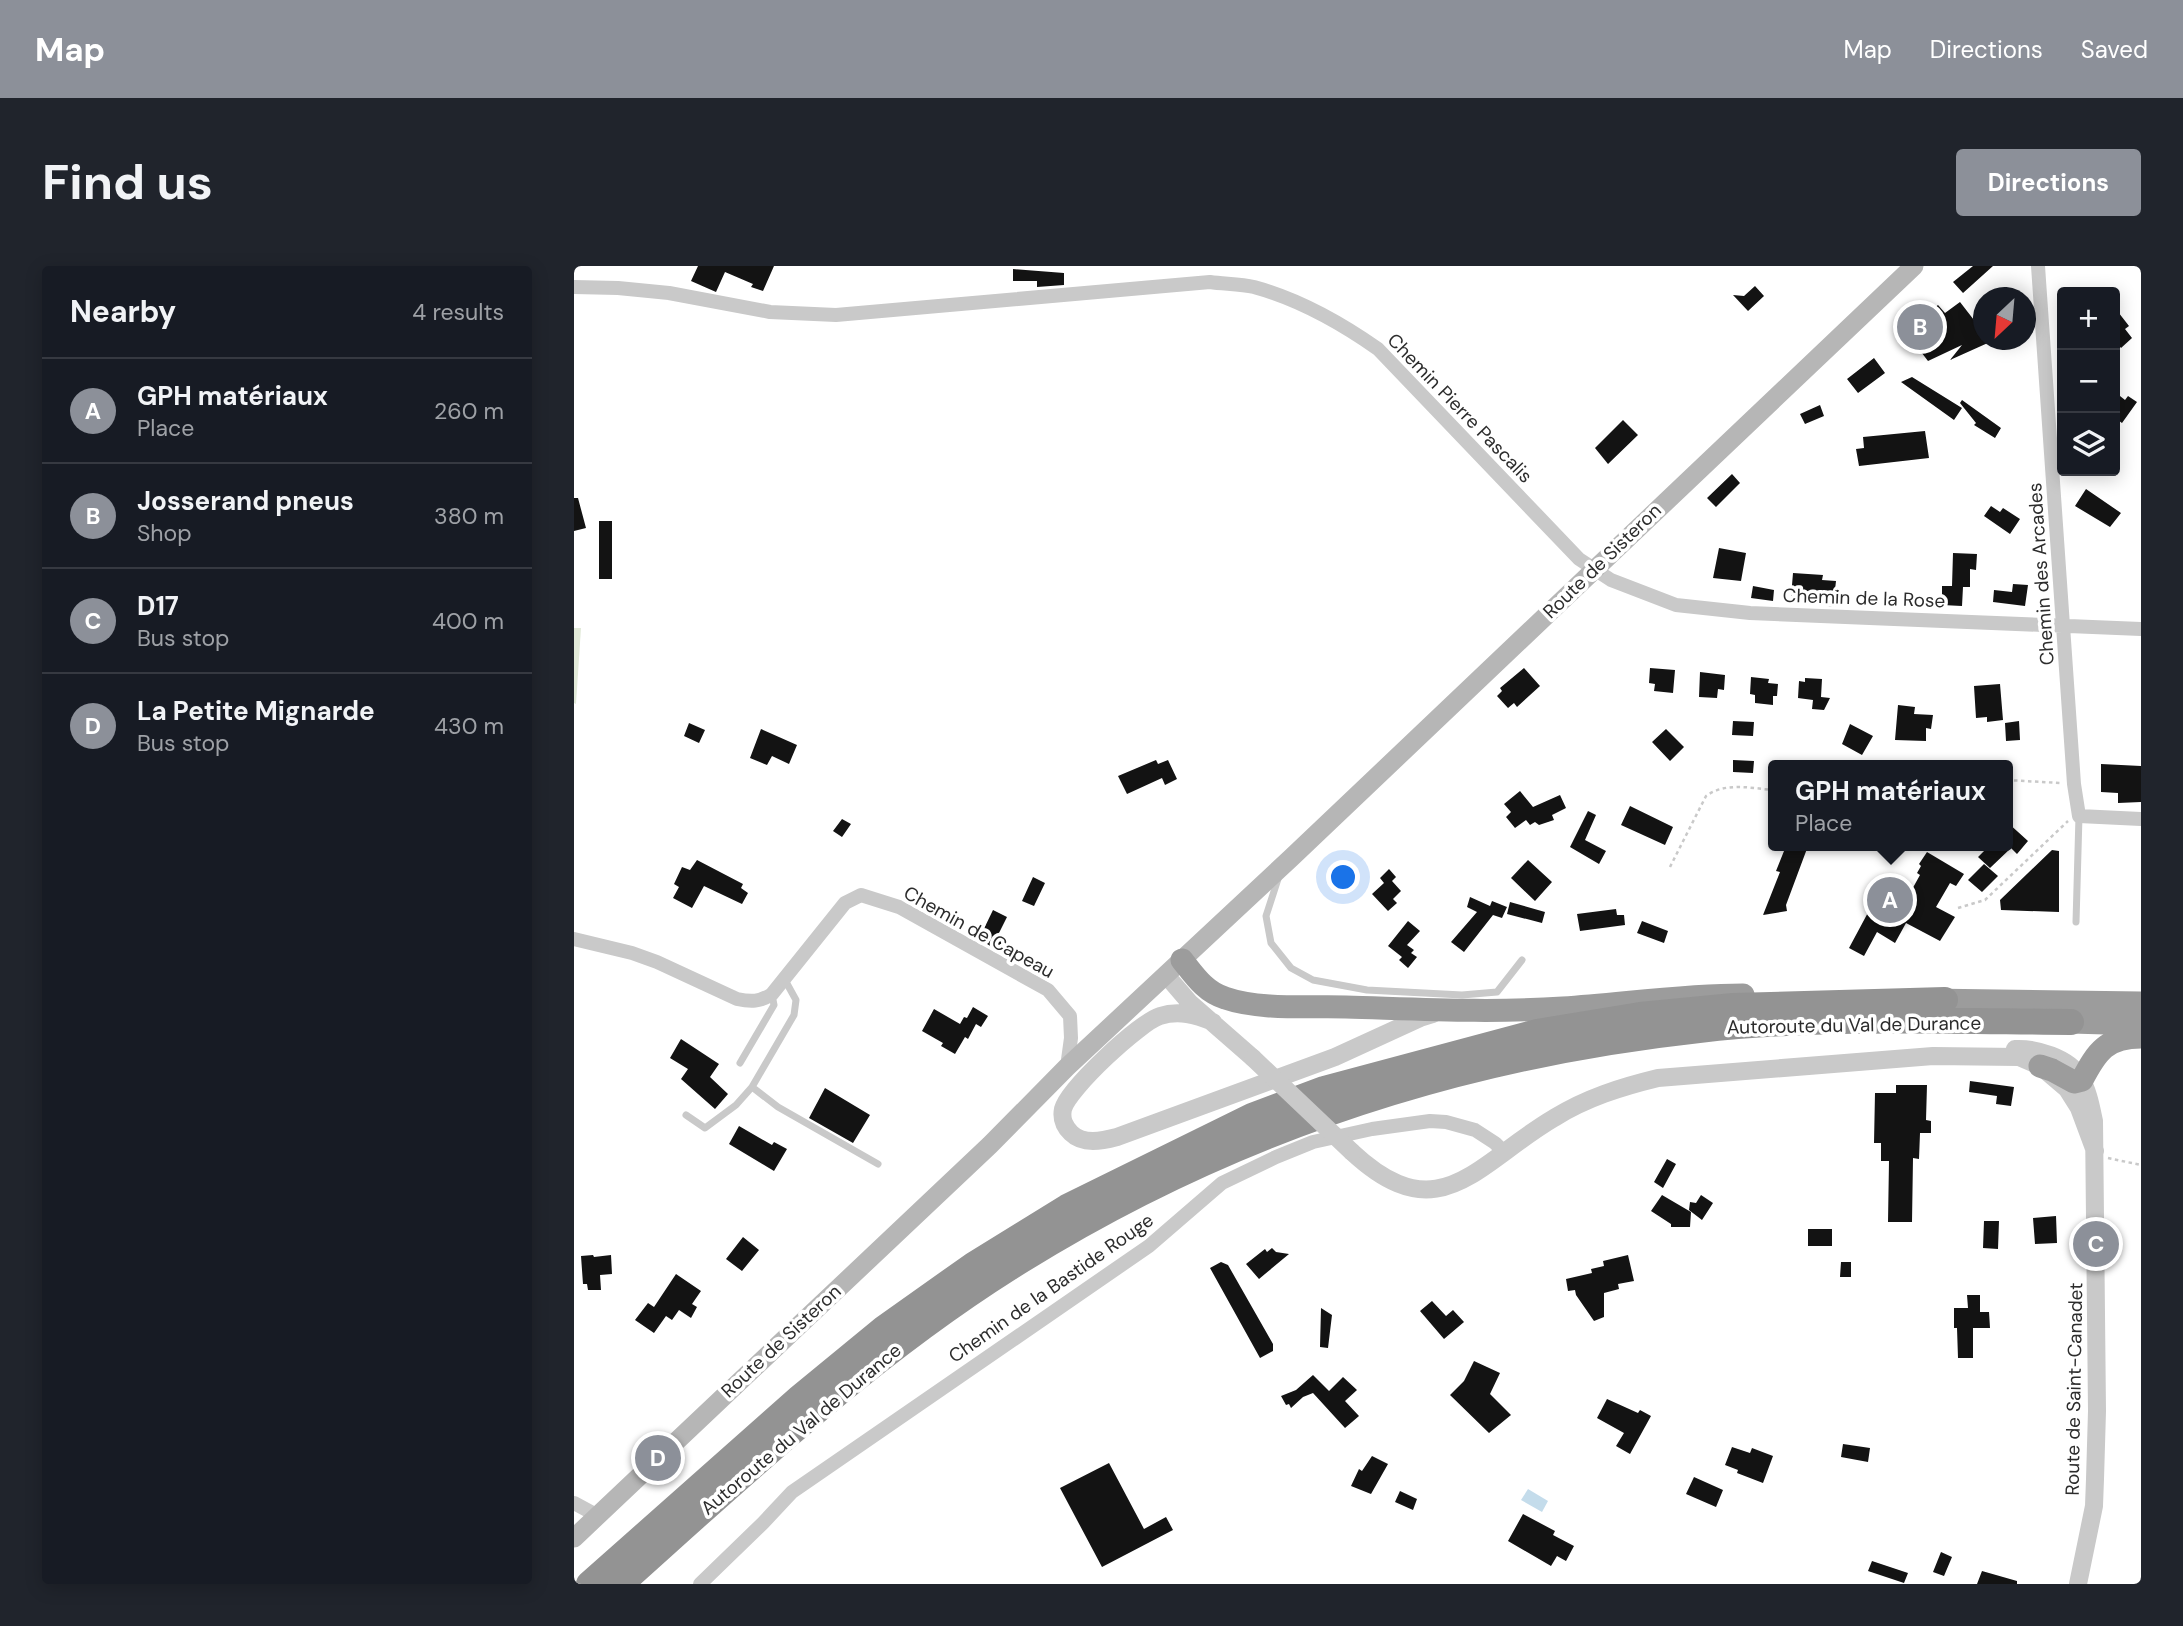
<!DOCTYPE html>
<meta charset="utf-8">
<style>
:root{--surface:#171b24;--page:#20242c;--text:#f1f3f6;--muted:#9ea1a6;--line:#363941;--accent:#8c9099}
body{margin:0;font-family:"DM Sans",sans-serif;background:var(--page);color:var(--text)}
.controls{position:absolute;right:21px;top:21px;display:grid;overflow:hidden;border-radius:7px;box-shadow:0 4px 18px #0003}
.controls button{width:63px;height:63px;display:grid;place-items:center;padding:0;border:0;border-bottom:2px solid var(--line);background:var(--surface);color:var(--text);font:35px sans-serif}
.compass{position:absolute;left:1399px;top:21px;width:63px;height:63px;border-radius:50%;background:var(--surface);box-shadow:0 4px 18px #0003;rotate:206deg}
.you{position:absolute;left:770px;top:612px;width:24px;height:24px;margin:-18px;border:5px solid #fff;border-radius:50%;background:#1a73e8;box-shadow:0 0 0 10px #1a73e833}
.badge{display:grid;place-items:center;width:46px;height:46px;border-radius:50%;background:var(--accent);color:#fff;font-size:23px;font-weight:700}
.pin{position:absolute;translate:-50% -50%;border:4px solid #fff;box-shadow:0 2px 7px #0006}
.popup{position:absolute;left:1194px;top:494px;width:245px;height:91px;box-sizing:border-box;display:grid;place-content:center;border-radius:7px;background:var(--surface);filter:drop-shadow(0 2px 5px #0005);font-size:23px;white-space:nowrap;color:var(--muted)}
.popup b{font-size:26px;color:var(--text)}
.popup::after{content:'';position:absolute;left:50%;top:100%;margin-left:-14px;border:14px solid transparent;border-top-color:var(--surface)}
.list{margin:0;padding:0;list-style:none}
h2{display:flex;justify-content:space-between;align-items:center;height:91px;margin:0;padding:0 28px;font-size:30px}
h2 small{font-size:23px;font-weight:400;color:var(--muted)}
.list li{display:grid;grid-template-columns:46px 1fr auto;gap:21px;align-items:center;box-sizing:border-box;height:105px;padding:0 28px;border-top:2px solid var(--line)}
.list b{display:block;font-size:26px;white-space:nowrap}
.list p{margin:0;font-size:23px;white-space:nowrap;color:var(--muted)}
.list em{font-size:23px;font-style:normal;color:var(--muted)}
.icon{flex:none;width:38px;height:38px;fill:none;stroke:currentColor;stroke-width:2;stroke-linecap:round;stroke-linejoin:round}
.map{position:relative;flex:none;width:1567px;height:1318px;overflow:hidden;border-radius:7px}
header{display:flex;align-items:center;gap:42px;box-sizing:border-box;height:98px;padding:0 35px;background:var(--accent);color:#fff}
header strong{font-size:33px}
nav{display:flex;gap:38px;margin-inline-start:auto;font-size:24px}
.intro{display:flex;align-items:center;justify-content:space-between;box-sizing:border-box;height:168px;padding:0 42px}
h1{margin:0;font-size:49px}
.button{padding:18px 32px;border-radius:7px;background:var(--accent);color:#fff;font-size:24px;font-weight:700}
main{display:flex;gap:42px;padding:0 42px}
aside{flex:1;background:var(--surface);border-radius:7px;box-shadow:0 4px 18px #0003}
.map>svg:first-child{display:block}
.green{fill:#e2ead9}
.water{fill:#c4dceb}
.building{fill:#131313}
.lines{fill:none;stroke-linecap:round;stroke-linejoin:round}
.path{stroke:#c9c9c9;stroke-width:2.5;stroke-dasharray:3.5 3.5;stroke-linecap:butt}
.service{stroke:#c9c9c9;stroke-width:7}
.minor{stroke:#c9c9c9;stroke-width:14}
.tertiary{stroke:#c9c9c9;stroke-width:18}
.secondary{stroke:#b6b6b6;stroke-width:19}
.trunk{stroke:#9c9c9c;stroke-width:23}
.motorway{stroke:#939393;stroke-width:26}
.tertiary-bridge{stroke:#c9c9c9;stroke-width:18}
.labels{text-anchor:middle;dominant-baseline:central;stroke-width:7;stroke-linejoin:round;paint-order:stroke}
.street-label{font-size:19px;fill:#2c2c2c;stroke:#fff}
</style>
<header>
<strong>Map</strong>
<nav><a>Map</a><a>Directions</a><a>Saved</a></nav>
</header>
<div class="intro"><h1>Find us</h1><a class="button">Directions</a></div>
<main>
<aside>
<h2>Nearby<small>4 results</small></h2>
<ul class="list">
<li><span class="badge">A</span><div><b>GPH matériaux</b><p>Place</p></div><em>260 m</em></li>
<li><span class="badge">B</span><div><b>Josserand pneus</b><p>Shop</p></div><em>380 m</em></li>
<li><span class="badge">C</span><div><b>D17</b><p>Bus stop</p></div><em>400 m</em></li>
<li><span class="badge">D</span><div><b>La Petite Mignarde</b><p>Bus stop</p></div><em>430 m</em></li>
</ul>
</aside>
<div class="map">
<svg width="1567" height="1318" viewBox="0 0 1567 1318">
<rect width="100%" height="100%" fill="#fff"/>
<path class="green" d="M 0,362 L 7,362 L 2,438 L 0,437 Z"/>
<path class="water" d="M 954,1223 L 974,1235 L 968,1246 L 947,1234 Z"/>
<path class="building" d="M 124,0 L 200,0 L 189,25 L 177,21 L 179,18 L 151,6 L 142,26 L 117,15 Z
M 1399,0 L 1419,0 L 1389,27 L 1379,16 Z
M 439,3 L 490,7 L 490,19 L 463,21 L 463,15 L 439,15 Z
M 1181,20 L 1190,30 L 1174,45 L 1159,29 L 1170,30 Z
M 1386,36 L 1410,67 L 1410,74 L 1414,74 L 1416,76 L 1376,94 L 1388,79 L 1354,95 L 1331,65 L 1364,39 L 1371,47 Z
M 1541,42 L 1555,60 L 1551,63 L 1558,72 L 1547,82 L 1541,75 Z
M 1300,92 L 1311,107 L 1284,127 L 1273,113 Z
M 1338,111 L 1388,142 L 1380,154 L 1327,116 Z
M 1541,126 L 1551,134 L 1554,130 L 1563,136 L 1548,157 L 1541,152 Z
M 1388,134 L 1427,162 L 1421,172 L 1400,159 L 1402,157 L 1386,137 Z
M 1246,139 L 1250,150 L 1231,158 L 1226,148 Z
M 1049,154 L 1064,169 L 1034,198 L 1021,182 Z
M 1351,165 L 1355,192 L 1285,200 L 1282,183 L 1290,182 L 1289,171 Z
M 1158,208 L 1166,217 L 1142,241 L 1133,232 Z
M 1512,223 L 1547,247 L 1536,261 L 1501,240 Z
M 0,232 L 4,232 L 12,262 L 0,265 Z
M 1417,240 L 1426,246 L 1429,242 L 1446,253 L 1436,268 L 1410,250 Z
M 25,255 L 38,255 L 38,313 L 25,313 Z
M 1145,282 L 1172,287 L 1167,315 L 1139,312 Z
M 1379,287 L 1403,288 L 1402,304 L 1396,303 L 1396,321 L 1389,321 L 1388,340 L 1368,339 L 1368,320 L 1378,320 Z
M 1219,307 L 1249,309 L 1248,314 L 1262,315 L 1261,324 L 1265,324 L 1264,341 L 1253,340 L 1253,335 L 1247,333 L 1217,331 Z
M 1439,318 L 1454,319 L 1451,340 L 1419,336 L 1420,324 L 1438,326 Z
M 1179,320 L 1200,324 L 1199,335 L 1177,332 Z
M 950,402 L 966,420 L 943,441 L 940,437 L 934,442 L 923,430 L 928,425 L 926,422 Z
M 1076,402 L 1101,404 L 1099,427 L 1080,425 L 1081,418 L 1075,417 Z
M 1126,406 L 1151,409 L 1150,424 L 1144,423 L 1143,432 L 1125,431 Z
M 1177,411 L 1195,413 L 1194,417 L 1204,418 L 1203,430 L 1199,430 L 1199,439 L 1181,437 L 1181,429 L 1176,428 Z
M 1231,412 L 1248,413 L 1247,431 L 1256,432 L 1250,444 L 1238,443 L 1239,434 L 1224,432 L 1225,415 L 1231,416 Z
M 1426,418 L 1429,454 L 1413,456 L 1413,451 L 1402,452 L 1400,420 Z
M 1324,439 L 1341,441 L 1340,448 L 1359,449 L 1357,463 L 1352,462 L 1352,475 L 1321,474 Z
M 1159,455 L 1180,456 L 1179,470 L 1158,469 Z
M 1445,455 L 1446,474 L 1432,475 L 1431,457 Z
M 115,457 L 131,464 L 125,477 L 110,470 Z
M 1276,458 L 1299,470 L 1288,489 L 1268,478 Z
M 187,463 L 223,479 L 215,498 L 198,490 L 193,499 L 176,492 Z
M 1092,463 L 1110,481 L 1096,495 L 1078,476 Z
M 582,494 L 584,498 L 594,494 L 603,513 L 591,519 L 588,512 L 553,528 L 544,510 Z
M 1159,494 L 1180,495 L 1179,507 L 1159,506 Z
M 1527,498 L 1567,500 L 1567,536 L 1544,537 L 1544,527 L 1527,526 Z
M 946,525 L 959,541 L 986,529 L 992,542 L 978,549 L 980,554 L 965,559 L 961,556 L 956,559 L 952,554 L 941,562 L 932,551 L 937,546 L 930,538 Z
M 1056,540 L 1099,561 L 1091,579 L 1047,559 Z
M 1014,545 L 1022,549 L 1011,574 L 1032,585 L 1025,598 L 996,581 Z
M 268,553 L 277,558 L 268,571 L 259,565 Z
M 1433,556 L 1454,575 L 1443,588 L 1437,582 L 1416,602 L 1404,591 L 1415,580 L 1434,580 Z
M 1212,580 L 1234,580 L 1212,639 L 1213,645 L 1189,649 L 1206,606 L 1202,605 Z
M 1478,584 L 1485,585 L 1485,646 L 1427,644 L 1426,634 Z
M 1353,586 L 1390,608 L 1382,620 L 1376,617 L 1362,641 L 1381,651 L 1366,675 L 1332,657 L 1321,677 L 1303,666 L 1290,690 L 1275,682 L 1312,613 L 1336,627 L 1346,609 L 1343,607 L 1347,600 L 1345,598 Z
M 123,594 L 169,618 L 167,622 L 174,627 L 168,638 L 130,620 L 118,642 L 99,632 L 105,621 L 100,618 L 108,601 L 116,604 Z
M 954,594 L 978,616 L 961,635 L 937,612 Z
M 1410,598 L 1424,610 L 1408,626 L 1394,614 Z
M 815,603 L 822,611 L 818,615 L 827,625 L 819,633 L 823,637 L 814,645 L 798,628 L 810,617 L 806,612 Z
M 459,611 L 471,617 L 460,640 L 448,635 Z
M 896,631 L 916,640 L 918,635 L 933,641 L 928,652 L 919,649 L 890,686 L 877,676 L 903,646 L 893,641 Z
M 936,636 L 971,646 L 968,657 L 933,648 Z
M 1042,643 L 1043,649 L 1050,649 L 1051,659 L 1006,665 L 1003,648 Z
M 419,644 L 433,651 L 423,671 L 432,675 L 426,686 L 405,673 Z
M 834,655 L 846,665 L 833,679 L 840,684 L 837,687 L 843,691 L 834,702 L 825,694 L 828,691 L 814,680 Z
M 1068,655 L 1094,665 L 1090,677 L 1063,667 Z
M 399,741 L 414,750 L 407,761 L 402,758 L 394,773 L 391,771 L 381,788 L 367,780 L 369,777 L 348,765 L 360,743 L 386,758 L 390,751 L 393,752 Z
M 107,773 L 145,798 L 136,811 L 154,828 L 141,843 L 107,813 L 114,803 L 96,792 Z
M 1396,815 L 1440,821 L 1437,840 L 1422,838 L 1423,830 L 1395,826 Z
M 1322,819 L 1353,819 L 1352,854 L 1357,855 L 1357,867 L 1346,867 L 1345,893 L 1339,892 L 1338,956 L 1314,956 L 1315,895 L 1307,895 L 1307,877 L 1300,877 L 1301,827 L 1322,827 Z
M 251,822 L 296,849 L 279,877 L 235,852 Z
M 165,860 L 198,879 L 200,876 L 213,883 L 200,905 L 155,878 Z
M 1093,893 L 1102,898 L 1089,922 L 1080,916 Z
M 1088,929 L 1117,946 L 1116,961 L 1097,961 L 1097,958 L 1077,945 Z
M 1127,929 L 1139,937 L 1128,954 L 1115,944 L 1116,936 L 1122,937 Z
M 1482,950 L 1483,977 L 1461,978 L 1459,952 Z
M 1410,955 L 1425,955 L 1424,983 L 1409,982 Z
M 1234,963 L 1258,963 L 1258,980 L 1234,980 Z
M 169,971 L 185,984 L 168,1005 L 152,993 Z
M 698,982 L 702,986 L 715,988 L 685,1013 L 672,998 L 691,983 L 693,986 Z
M 19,989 L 20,991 L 37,989 L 38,1008 L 26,1009 L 27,1024 L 14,1024 L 13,1018 L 9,1018 L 7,990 Z
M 1054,989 L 1060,1015 L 1044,1018 L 1045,1023 L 1030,1027 L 1030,1051 L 1020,1055 L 1002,1029 L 1001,1024 L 994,1025 L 992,1013 L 1018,1007 L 1017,1003 L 1030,1000 L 1029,995 Z
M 647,996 L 654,999 L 699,1078 L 699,1085 L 686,1092 L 636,1002 Z
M 1267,996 L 1277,996 L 1277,1011 L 1266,1011 Z
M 102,1008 L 127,1025 L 118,1038 L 123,1041 L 117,1052 L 105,1044 L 98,1054 L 92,1050 L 80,1067 L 61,1054 L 74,1037 L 80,1041 Z
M 1393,1029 L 1406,1029 L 1406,1046 L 1415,1046 L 1416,1062 L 1399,1062 L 1399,1092 L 1384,1092 L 1383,1062 L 1380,1062 L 1380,1042 L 1394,1042 Z
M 858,1035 L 872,1050 L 879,1044 L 890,1056 L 870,1073 L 846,1045 Z
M 747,1042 L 758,1049 L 754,1082 L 746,1081 Z
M 900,1095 L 926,1107 L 916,1128 L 937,1149 L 915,1167 L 876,1129 L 890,1115 Z
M 739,1109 L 755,1125 L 769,1111 L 783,1124 L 771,1135 L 785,1150 L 771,1162 L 739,1127 L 729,1131 L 717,1142 L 715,1138 L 712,1139 L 707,1130 L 722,1124 Z
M 1033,1133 L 1064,1147 L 1066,1144 L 1077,1150 L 1056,1188 L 1042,1180 L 1050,1167 L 1023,1152 Z
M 1269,1178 L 1296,1182 L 1294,1196 L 1267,1191 Z
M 1158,1181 L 1176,1187 L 1178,1182 L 1199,1190 L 1189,1217 L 1163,1207 L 1164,1204 L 1151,1199 Z
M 798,1190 L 814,1198 L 797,1228 L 777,1220 L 785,1203 L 788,1205 Z
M 535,1197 L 570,1263 L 592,1251 L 599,1264 L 528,1301 L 486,1222 Z
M 1120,1211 L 1149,1224 L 1142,1241 L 1112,1228 Z
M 826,1225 L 843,1233 L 839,1244 L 821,1236 Z
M 949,1248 L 981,1265 L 979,1269 L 1000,1280 L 992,1295 L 983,1290 L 977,1300 L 934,1275 Z
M 1367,1286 L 1378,1291 L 1370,1310 L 1359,1306 Z
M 1298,1295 L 1334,1307 L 1330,1317 L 1294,1305 Z
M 1408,1305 L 1443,1315 L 1443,1318 L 1403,1318 Z"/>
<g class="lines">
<path class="path" d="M 1433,514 L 1486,517
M 1096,601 L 1132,530 C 1151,516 1176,522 1199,524
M 1384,642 L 1411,634 L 1494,555
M 1534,892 L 1567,899"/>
<path class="service" d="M 704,613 L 692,650 L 697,677 L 717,702 L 739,714 L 793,724 L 888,729 L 923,726 L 948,694
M 1502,656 L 1505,550
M 166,797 L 200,739 L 198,729
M 178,821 L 204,841 L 304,898
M 112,849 L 131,862 L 162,839 L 178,821 L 220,749 L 222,734 L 211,714"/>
<path class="minor" d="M 1464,0 L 1500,518 L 1505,550 L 1567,553
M 0,21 L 44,22 L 95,27 L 196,46 L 262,49 L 636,16 C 650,18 666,18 680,21 C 724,33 767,57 804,83 L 1005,293 L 1037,314 L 1102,339 L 1176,347 L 1567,363
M 0,673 L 58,687 L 83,696 L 163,733 C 177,736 186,736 198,728 L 271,637 L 287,629 L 325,641 L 474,724 L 496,750 L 497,772 L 493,801
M 0,1237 L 24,1250
M 126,1318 L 189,1257 L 218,1226 L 575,980 L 648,917 L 702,891 L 739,876 L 798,863 L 856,855 L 872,856 L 901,864 L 921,877 L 930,886"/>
<path class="tertiary" d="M 592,709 L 616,737 L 679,792
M 639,756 C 622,749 605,744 586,750 C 566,756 494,823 489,843 C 487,853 490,860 497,867 C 509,879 528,875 543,871 L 761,791 L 846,752 L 859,748
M 1441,783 C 1462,782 1495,792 1506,811 C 1514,824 1517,841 1520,855 L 1523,1145 L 1521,1213 L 1520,1240 L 1504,1318
M 778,886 C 865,967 902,898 980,852 C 1012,832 1047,821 1084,812 L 1359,790 L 1445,791 L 1466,800 L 1493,823 L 1505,842 L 1521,885"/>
<path class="secondary" d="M 0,1272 L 416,879 L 493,801 L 717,592 L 1340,0"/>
<path class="trunk" d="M 608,694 C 620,709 631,726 651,732 C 685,744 735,740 772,741 C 844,743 917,747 989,742 C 1049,738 1109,729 1169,729
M 1354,734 L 1567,737
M 1497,756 L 1567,758
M 1466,800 L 1478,804 L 1500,816 L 1508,814 C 1523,785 1533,771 1567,771"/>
<path class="motorway" d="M 15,1318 L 226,1131 L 310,1062 L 399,999 L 493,941 L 678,850 L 750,823 L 963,766 L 1066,749 L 1159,740 L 1371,734
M 47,1318 C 171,1207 294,1091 435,1002 C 647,868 877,791 1125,764 C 1248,750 1373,755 1497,756"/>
<path class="tertiary-bridge" d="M 679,792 L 778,886"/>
</g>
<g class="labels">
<g class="street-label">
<text transform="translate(886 142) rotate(46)">Chemin Pierre Pascalis</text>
<text transform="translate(1028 295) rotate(-44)">Route de Sisteron</text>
<text transform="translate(1467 308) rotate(-94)">Chemin des Arcades</text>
<text transform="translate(1290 332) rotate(2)">Chemin de la Rose</text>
<text transform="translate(405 666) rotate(29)">Chemin de Capeau</text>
<text transform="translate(1280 759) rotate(-1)">Autoroute du Val de Durance</text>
<text transform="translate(477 1022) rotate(-35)">Chemin de la Bastide Rouge</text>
<text transform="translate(207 1075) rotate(-43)">Route de Sisteron</text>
<text transform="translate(1500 1123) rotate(-89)">Route de Saint-Canadet</text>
<text transform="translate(227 1163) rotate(-40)">Autoroute du Val de Durance</text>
</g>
</g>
</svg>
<div class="controls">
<button>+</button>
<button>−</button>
<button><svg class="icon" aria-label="layers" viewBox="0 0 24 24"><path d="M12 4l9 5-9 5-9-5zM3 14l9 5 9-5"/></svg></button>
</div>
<svg class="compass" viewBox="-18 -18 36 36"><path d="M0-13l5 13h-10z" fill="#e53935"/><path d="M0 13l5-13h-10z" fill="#9ea1a6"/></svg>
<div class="you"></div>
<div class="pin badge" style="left:1316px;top:634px">A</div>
<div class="popup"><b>GPH matériaux</b>Place</div>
<div class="pin badge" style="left:1346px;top:61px">B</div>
<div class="pin badge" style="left:1522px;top:978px">C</div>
<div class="pin badge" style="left:84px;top:1192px">D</div>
</div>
</main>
